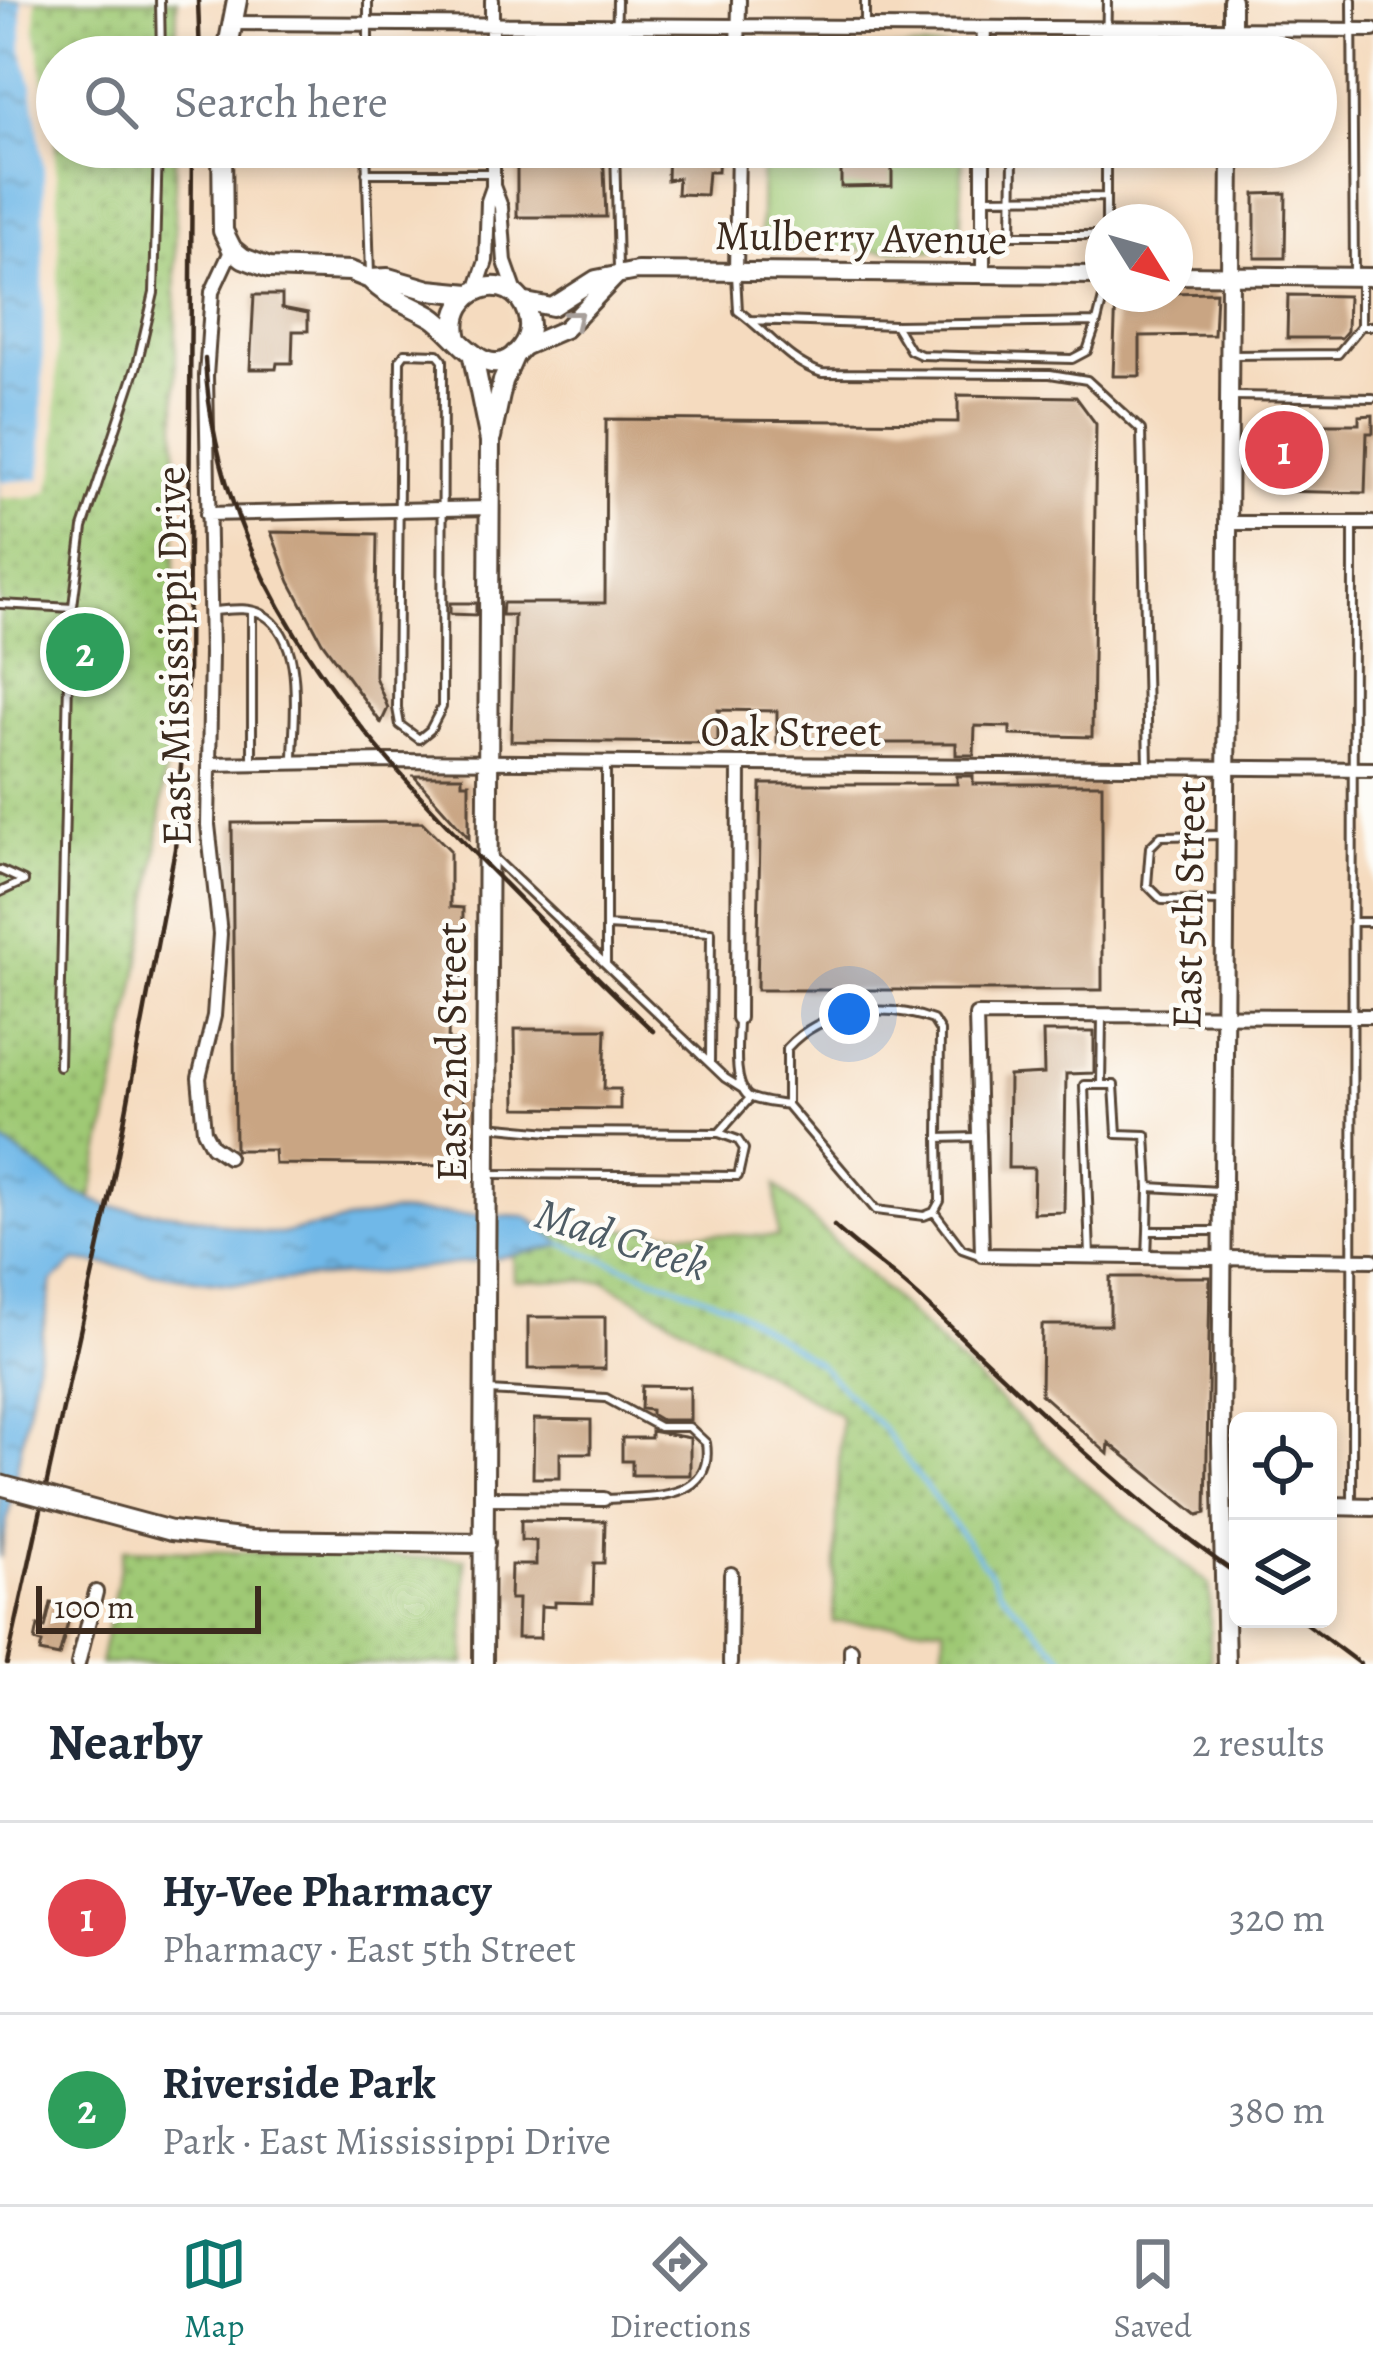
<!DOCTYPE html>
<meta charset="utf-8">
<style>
:root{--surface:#fff;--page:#f6f6f7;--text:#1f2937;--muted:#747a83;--line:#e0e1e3;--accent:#0f766e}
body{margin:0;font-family:Alegreya,serif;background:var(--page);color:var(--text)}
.controls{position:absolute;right:36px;bottom:36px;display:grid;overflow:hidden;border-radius:18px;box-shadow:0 6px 18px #0003}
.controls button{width:108px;height:108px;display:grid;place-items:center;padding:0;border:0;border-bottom:3px solid var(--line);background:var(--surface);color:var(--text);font:60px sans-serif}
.compass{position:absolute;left:1085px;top:204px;width:108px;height:108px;border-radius:50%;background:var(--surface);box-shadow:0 6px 18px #0003;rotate:127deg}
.scale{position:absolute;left:36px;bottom:30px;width:225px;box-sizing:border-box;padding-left:12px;border:6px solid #3b2a1e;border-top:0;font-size:33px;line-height:42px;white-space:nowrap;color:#3b2a1e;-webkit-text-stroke:9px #fdfcf7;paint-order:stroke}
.you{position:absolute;left:849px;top:1014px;width:42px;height:42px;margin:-30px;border:9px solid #fff;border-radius:50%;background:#1a73e8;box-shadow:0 0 0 18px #1a73e833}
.badge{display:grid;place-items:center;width:78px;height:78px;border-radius:50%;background:var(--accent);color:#fff;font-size:39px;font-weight:700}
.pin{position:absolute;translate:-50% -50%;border:6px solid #fff;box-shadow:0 3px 12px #0006}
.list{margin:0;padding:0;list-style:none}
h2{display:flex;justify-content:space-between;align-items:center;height:156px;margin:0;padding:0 48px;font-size:51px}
h2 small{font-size:39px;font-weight:400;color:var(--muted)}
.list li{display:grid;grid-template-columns:78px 1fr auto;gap:36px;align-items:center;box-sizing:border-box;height:192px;padding:0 48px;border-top:3px solid var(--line)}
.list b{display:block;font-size:45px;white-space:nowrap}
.list p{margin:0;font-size:39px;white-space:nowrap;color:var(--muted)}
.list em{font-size:39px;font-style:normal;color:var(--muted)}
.icon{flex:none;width:66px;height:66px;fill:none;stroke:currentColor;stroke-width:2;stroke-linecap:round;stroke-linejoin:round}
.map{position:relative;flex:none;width:1373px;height:1664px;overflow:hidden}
.search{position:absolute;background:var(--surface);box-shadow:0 6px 18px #0003;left:36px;right:36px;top:36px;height:132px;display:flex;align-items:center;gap:30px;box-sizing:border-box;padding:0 42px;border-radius:66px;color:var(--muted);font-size:45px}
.sheet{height:540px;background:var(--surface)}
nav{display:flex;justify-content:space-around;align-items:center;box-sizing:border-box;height:168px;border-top:3px solid var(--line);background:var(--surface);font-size:33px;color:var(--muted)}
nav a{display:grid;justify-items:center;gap:6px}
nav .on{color:var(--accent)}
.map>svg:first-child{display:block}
.grass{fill:#9fc975;stroke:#6d7a4a;stroke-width:3}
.park{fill:url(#park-dots);stroke:#6d7a4a;stroke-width:3}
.water{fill:url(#water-ripples);stroke:#567183;stroke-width:3}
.pier{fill:#f5dbbf}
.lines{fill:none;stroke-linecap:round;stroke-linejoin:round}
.stream{stroke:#70b8e8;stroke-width:4.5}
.building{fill:#c9a583}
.lane-casing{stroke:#574536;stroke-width:12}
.street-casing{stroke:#574536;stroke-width:18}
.secondary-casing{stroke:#574536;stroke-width:22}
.primary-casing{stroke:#574536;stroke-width:24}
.lane{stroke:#fff;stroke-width:6}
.street{stroke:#fff;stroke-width:12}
.secondary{stroke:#fff;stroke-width:16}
.primary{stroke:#fff;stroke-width:18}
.rail{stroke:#3b2a1e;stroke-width:4.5}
.primary-bridge-casing{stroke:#574536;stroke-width:24;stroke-linecap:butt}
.primary-bridge{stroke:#fff;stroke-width:18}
.oneway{stroke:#a79f9a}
.labels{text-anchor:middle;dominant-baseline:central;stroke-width:9;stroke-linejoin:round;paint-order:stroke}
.street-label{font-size:42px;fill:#3b2a1e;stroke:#fdfcf7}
.water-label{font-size:45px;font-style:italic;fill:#4e5c65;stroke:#fdfcf7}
</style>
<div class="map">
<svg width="1373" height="1664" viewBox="0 0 1373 1664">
<defs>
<pattern id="park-dots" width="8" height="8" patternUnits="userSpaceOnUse" patternTransform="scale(3)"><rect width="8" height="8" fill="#9fc975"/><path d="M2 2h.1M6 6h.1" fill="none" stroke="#83a35f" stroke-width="1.8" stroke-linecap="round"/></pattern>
<pattern id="water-ripples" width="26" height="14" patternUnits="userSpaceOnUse" patternTransform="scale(3)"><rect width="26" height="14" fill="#70b8e8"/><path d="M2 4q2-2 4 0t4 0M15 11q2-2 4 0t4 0" fill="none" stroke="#5d96bb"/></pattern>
</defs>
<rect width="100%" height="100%" fill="#fdfcf7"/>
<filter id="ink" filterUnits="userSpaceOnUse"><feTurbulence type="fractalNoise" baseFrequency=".00833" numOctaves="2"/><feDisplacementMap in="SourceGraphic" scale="24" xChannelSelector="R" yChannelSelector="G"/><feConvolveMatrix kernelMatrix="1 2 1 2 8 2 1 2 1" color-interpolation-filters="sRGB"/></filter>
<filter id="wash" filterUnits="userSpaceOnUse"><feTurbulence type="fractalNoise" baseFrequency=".004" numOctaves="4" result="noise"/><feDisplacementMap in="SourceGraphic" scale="48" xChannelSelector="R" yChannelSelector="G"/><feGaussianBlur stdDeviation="2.7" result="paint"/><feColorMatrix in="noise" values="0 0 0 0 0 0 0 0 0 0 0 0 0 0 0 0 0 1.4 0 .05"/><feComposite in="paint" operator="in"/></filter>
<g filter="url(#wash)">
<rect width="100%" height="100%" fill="#f5dbbf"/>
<path class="grass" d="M 952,48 L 963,57 L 763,57 L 771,50 Z
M 762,147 L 963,147 L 960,240 L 953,250 L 771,251 L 761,238 Z"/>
<path class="park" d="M 30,0 L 177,0 L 176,57 L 57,57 L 57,147 L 175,147 C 175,380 183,617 157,849 C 143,967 114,1083 91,1199 L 74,1192 L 0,1139 L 0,492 Z
M 776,1185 L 1085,1483 L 1210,1585 L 1210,1664 L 944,1664 L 944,1627 L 833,1622 L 841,1416 L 604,1281 L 514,1280 L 512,1224 L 778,1237 Z
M 124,1549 L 465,1559 L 465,1664 L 100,1664 Z"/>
<path class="water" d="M 0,0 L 30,0 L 48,136 L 46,486 L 0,492 Z
M 0,1139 L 74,1192 L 110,1207 L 186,1215 L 261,1233 L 280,1234 L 392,1212 L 528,1217 L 564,1245 C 479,1264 393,1273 306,1278 C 282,1280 256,1285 232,1284 C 180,1281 128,1265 75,1261 L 52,1282 L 0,1558 Z"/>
<path class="pier" d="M 22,0 L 36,0 L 35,30 L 54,136 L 59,220 L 55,470 L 48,492 L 28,498 L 0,498 L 0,482 L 40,479 L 42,458 L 44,168 L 32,86 L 22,49 Z"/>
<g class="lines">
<path class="stream" d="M 562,1244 L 728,1305 L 819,1364 L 883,1429 L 991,1574 L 998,1589 L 1070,1664"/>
</g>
<g id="blocks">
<path class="building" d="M 517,147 L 603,147 L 606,217 L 517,217 Z
M 668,147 L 719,147 L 718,172 L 708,172 L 706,195 L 677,194 L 678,178 L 667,180 Z
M 841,147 L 892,147 L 892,186 L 841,187 Z
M 1286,193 L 1285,258 L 1255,258 L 1255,194 Z
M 1216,292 L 1214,335 L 1140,336 L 1140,376 L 1113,376 L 1116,294 Z
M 254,295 L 282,295 L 282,308 L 308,313 L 308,331 L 293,331 L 292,363 L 277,363 L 276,369 L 250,369 Z
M 1288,295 L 1348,296 L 1347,331 L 1341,338 L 1287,338 Z
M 958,395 L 1076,397 L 1096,424 L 1092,737 L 1010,735 L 1010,727 L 975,726 L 974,755 L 956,755 L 956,743 L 777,743 L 777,711 L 718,710 L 718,743 L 511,741 L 514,615 L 502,615 L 503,603 L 605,603 L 606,419 L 958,422 Z
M 1373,415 L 1373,433 L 1367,433 L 1365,493 L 1275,491 L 1273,424 L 1359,424 L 1359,416 Z
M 271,532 L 377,534 L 375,677 L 388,708 L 381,723 L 322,642 L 290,582 Z
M 450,603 L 476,603 L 476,615 L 450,614 Z
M 414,776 L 462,776 L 462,783 L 469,783 L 469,838 Z
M 957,776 L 973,776 L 973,784 L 1102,784 L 1102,990 L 757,990 L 761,784 L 957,784 Z
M 422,822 L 450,850 L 450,907 L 463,908 L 462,1011 L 449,1010 L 448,1041 L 462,1041 L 464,1166 L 275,1164 L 274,1150 L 235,1150 L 232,823 Z
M 515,1029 L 606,1029 L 604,1089 L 620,1089 L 620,1109 L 516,1108 Z
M 1043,1032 L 1094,1032 L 1094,1073 L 1066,1074 L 1064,1212 L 1033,1213 L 1034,1168 L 1008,1168 L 1009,1076 L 1044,1074 Z
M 1110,1277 L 1210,1277 L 1206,1513 L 1198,1515 L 1109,1443 L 1108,1454 L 1041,1394 L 1042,1325 L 1110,1325 Z
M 528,1317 L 605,1317 L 605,1369 L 528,1369 Z
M 642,1386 L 690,1387 L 690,1420 L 661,1420 L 651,1414 L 651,1410 L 641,1409 Z
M 534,1419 L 591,1420 L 591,1453 L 560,1453 L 560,1478 L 533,1478 Z
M 651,1431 L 690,1438 L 690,1475 L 632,1475 L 632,1461 L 622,1461 L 622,1438 L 651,1438 Z
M 521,1520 L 605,1521 L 604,1563 L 594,1563 L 593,1603 L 555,1602 L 555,1607 L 541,1606 L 540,1638 L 517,1638 L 518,1599 L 510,1599 L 511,1565 L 536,1565 L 536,1541 L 521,1540 Z
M 51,1603 L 72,1608 L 59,1656 L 40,1652 L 42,1643 L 35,1641 L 38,1626 L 45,1628 Z"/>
</g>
</g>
<g filter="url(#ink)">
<use href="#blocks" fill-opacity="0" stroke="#574536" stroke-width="3"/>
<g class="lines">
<defs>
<path id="lane" d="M 160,0 L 161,57
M 865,0 L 865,26
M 1352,0 L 1354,272
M 368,57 L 368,0
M 616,57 L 617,0
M 1106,57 L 1107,0
M 366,147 L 370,275
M 615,147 L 618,269
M 1214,147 L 1227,153
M 986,156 L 1106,159
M 366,173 L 490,173
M 983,198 L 1106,197
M 1106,222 L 1106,147
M 986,235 L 1103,235
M 1012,235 L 1013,157
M 736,274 L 738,311 C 767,331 787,362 822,373 L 1050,374 L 1087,380 L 1141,430 L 1148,767
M 1361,281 L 1361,326 L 1373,326
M 751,320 L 895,325 L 1097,322 L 1104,294
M 895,325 L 910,350 L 921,355 L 1072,359 L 1087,351 L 1097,322
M 405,353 L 438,354 L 443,360 L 442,707 L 430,730 L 419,739 L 400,725 L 397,708 L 400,360 Z
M 1233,355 L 1338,354 L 1361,326
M 1233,396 L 1373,398
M 0,604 L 73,608
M 213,611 C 229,610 247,606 262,614 C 307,639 293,719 293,761
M 252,761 L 252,611
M 492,856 L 725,1078 L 744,1090
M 0,870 L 24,881
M 0,892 L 24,881
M 1221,901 L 1162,900 L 1147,885 L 1150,847 L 1161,836 L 1223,835
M 1353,922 L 1373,922
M 606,926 L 711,932 L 710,1063
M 606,963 L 606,764
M 738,1018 C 738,1038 732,1082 748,1096 C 757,1102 776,1103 787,1105
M 59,1066 L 69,637 L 83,528 L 137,365 L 154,293 L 158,147
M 1101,1085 L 1114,1085 L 1117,1134 L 1146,1135 L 1149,1187
M 488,1126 L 550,1132 L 719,1133 L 738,1140 L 744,1149 L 738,1176 L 490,1174
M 719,1133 L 750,1098
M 939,1138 L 940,1031 L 933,1020 C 885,1002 822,1009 787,1048 L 787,1105 L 876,1210 L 924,1216 L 934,1212 L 940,1201 L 939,1138 L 976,1137
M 934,1212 L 962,1249 L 979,1255
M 1219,1231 L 1148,1231 L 1149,1187 L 1219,1191
M 1090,1257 L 1084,1085 L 1101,1085 L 1102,1018
M 1147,1257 L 1148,1231
M 489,1391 L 606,1398 L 659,1427 L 689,1427 L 706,1443 C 715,1503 645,1496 604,1499
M 1352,1503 L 1353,526"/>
<path id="street" d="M 231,23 L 1373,30
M 492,57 L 492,0
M 738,57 L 739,0
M 983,57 L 984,28
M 493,147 L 493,186 L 501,207 L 505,262 L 516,293
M 983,147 L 983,275
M 736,272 L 738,147
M 476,291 L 486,261 L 488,201 L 493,187
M 207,514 L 490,508
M 1229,523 L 1373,523
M 209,764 L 388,761 L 1373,769
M 1373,1016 L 976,1015 L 982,1255 L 1373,1260
M 738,1018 L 739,764
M 228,1157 L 212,1146 L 204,1131 L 199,1078 L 214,1016 L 220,934 L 208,825 L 211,653 L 206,376 L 212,292 L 232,249
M 485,1498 L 604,1499
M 78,1664 L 96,1592
M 730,1664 L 731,1574
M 851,1664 L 851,1649"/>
<path id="secondary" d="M 1232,57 L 1232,0
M 1175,275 L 1373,277
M 521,301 L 552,307 L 596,279 L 637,271 L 1103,275
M 521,348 L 565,329 L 618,274
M 1328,1506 L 1373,1507
M 1226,1664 L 1221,1443 L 1231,147"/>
<path id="primary" d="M 226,57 L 237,0
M 222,147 L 223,231 L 232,249 L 243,258 L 269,268 L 350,271 L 370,279 L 388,278 L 429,290 L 470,294
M 370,279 C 388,298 410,304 432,317 C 457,333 488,390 521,348 C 529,338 531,325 527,313 C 512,266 444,287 457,339
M 473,357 L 490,441 L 483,1664
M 491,437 L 503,381 L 515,354
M 171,1531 L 250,1540 L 485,1543"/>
</defs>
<use href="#lane" class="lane-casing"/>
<use href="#street" class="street-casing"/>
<use href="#secondary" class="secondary-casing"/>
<use href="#primary" class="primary-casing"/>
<use href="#lane" class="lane"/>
<use href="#street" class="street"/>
<use href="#secondary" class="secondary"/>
<use href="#primary" class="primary"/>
<path class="rail" d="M 198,0 L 200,57
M 205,359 C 216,567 346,723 485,864 C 541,920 595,977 653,1031
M 834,1226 C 861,1251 892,1272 919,1297 C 1022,1394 1121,1494 1238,1575
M 1300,1619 L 1360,1664
M 7,1664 L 112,1186 L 175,849 L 188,670 L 192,147"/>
<defs>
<path id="primary-bridge" d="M 0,1485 L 171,1531"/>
</defs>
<use href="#primary-bridge" class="primary-bridge-casing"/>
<use href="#primary-bridge" class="primary-bridge"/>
</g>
<defs><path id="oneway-chevron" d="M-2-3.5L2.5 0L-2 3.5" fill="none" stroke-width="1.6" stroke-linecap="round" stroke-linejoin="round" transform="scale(3)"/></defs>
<use class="oneway" href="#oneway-chevron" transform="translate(575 318) rotate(-39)"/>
</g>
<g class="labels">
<g class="street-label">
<text transform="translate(861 237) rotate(1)">Mulberry Avenue</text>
<text transform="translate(173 656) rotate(-91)">East Mississippi Drive</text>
<text x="791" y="731">Oak Street</text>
<text transform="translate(1188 905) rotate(-89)">East 5th Street</text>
<text transform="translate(451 1052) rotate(-90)">East 2nd Street</text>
</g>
<g class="water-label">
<text transform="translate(622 1239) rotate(18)">Mad Creek</text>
</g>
</g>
</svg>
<div class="controls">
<button><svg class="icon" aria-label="locate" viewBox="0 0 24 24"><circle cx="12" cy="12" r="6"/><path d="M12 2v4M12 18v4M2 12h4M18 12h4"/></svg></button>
<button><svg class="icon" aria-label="layers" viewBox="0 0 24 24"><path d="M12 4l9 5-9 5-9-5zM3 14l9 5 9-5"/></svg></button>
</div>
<svg class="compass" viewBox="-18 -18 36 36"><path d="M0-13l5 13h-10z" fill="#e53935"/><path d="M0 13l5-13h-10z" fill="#747a83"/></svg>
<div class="scale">100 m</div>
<div class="you"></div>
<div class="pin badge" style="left:1284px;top:450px;background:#e0444e">1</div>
<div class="pin badge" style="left:85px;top:652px;background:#2e9e5b">2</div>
<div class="search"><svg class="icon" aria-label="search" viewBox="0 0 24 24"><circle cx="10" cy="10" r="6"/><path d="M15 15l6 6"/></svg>Search here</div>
</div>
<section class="sheet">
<h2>Nearby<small>2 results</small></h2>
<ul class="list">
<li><span class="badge" style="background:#e0444e">1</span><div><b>Hy-Vee Pharmacy</b><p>Pharmacy · East 5th Street</p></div><em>320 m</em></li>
<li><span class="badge" style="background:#2e9e5b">2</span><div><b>Riverside Park</b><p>Park · East Mississippi Drive</p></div><em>380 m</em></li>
</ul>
</section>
<nav>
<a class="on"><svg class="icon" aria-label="map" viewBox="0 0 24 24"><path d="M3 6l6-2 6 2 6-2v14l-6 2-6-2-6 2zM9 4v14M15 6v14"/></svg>Map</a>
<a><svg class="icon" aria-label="directions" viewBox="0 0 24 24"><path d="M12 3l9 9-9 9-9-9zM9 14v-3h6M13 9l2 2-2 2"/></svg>Directions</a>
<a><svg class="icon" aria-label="saved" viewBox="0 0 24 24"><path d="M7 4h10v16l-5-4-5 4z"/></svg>Saved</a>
</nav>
